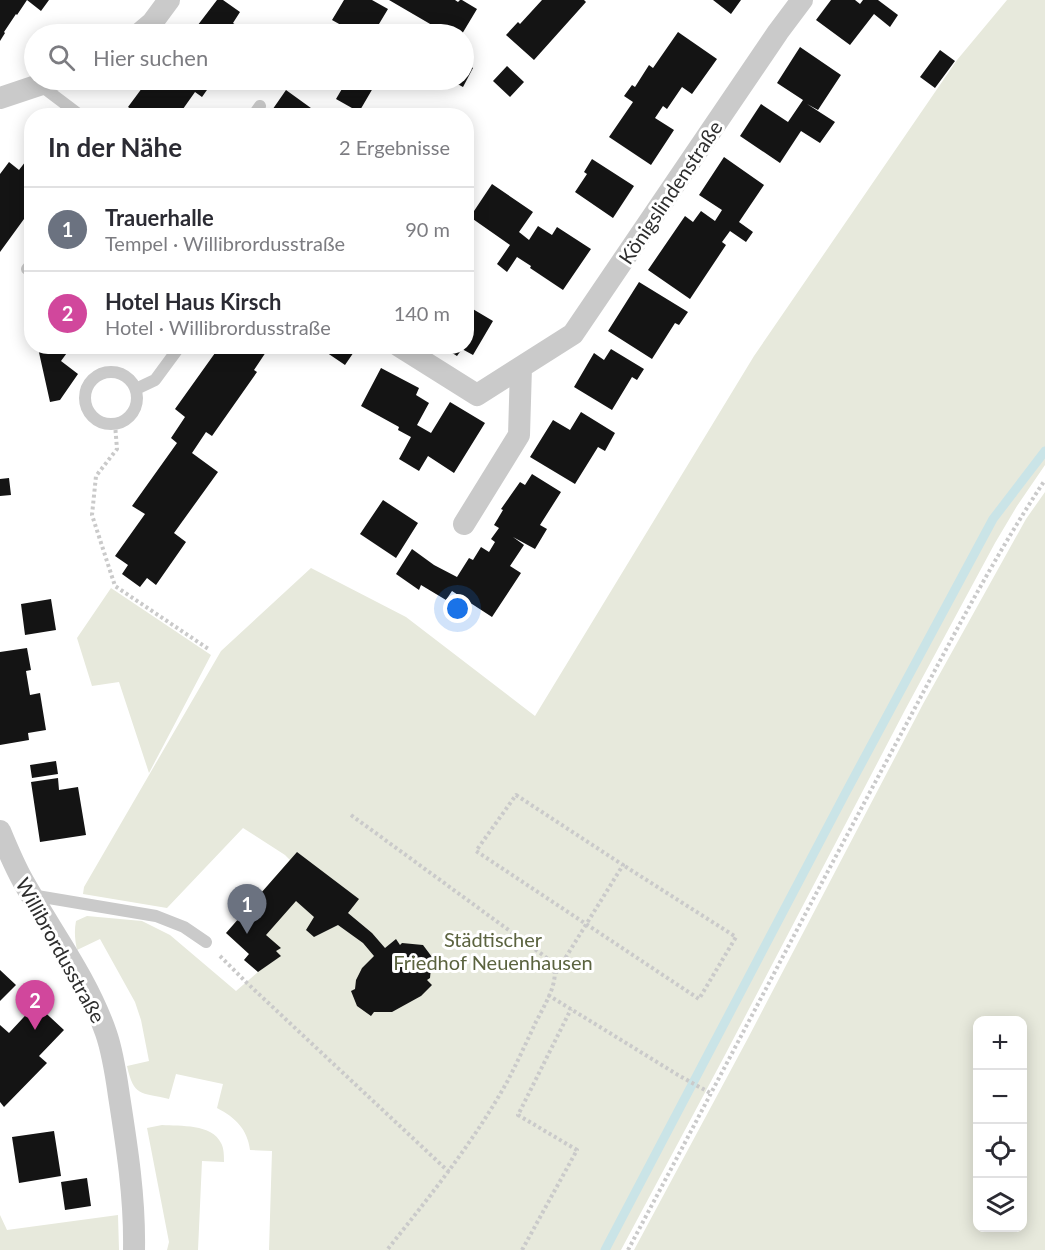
<!DOCTYPE html>
<html lang="de">
<meta charset="utf-8">
<style>
:root{--surface:#fff;--page:#f2f2f3;--text:#2b2b33;--muted:#7c7c81;--line:#e1e1e2;--accent:#0f766e}
body{margin:0;font-family:Lato,sans-serif;background:var(--page);color:var(--text)}
.controls{position:absolute;right:18px;bottom:18px;display:grid;overflow:hidden;border-radius:12px;box-shadow:0 3px 15px #0003}
.controls button{width:54px;height:54px;display:grid;place-items:center;padding:0;border:0;border-bottom:2px solid var(--line);background:var(--surface);color:var(--text);font:30px sans-serif}
.you{position:absolute;left:458px;top:609px;width:21px;height:21px;margin:-15px;border:4px solid #fff;border-radius:50%;background:#1a73e8;box-shadow:0 0 0 9px #1a73e833}
.badge{display:grid;place-items:center;width:39px;height:39px;border-radius:50%;background:var(--accent);color:#fff;font-size:20px;font-weight:700}
.pin{position:absolute;translate:-50% -50px;filter:drop-shadow(0 2px 3px #0008)}
.pin::after{content:'';position:absolute;top:32px;width:21px;height:18px;background:inherit;clip-path:polygon(0 0,100% 0,50% 100%)}
.list{margin:0;padding:0;list-style:none}
h2{display:flex;justify-content:space-between;align-items:center;height:78px;margin:0;padding:0 24px;font-size:26px}
h2 small{font-size:20px;font-weight:400;color:var(--muted)}
.list li{display:grid;grid-template-columns:39px 1fr auto;gap:18px;align-items:center;box-sizing:border-box;height:84px;padding:0 24px;border-top:2px solid var(--line)}
.list b{display:block;font-size:22px;white-space:nowrap}
.list p{margin:0;font-size:20px;white-space:nowrap;color:var(--muted)}
.list em{font-size:20px;font-style:normal;color:var(--muted)}
.icon{flex:none;width:33px;height:33px;fill:none;stroke:currentColor;stroke-width:2;stroke-linecap:round;stroke-linejoin:round}
.map{position:relative;flex:none;width:1045px;height:1250px;overflow:hidden}
.search{position:absolute;background:var(--surface);box-shadow:0 3px 15px #0003;left:24px;top:24px;width:450px;height:66px;display:flex;align-items:center;gap:15px;box-sizing:border-box;padding:0 21px;border-radius:33px;color:var(--muted);font-size:22px}
.panel{position:absolute;background:var(--surface);box-shadow:0 3px 15px #0003;left:24px;top:108px;width:450px;height:246px;border-radius:24px}
.map>svg:first-child{display:block}
.green{fill:#e7e9dc;fill-rule:evenodd}
.lines{fill:none;stroke-linecap:round;stroke-linejoin:round}
.stream{stroke:#cae4e7;stroke-width:9}
.building{fill:#141414}
.path{stroke:#cacaca;stroke-width:4;stroke-dasharray:3 3;stroke-linecap:butt}
.lane{stroke:#cacaca;stroke-width:12}
.street{stroke:#cacaca;stroke-width:22}
.labels{text-anchor:middle;dominant-baseline:central;stroke-width:6;stroke-linejoin:round;paint-order:stroke}
.street-label{font-size:20px;fill:#2d2d2d;stroke:#fff}
.park-label{font-size:20px;fill:#5b633f;stroke:#fff}
</style>
<div class="map">
<svg width="1045" height="1250" viewBox="0 0 1045 1250">
<rect width="100%" height="100%" fill="#fff"/>
<path class="green" d="M 1007,0 L 1045,0 L 1045,465 L 1017,506 L 995,543 L 905,710 L 725,1055 L 621,1250 L 269,1250 L 272,1151 L 250,1150 C 247,1129 236,1118 217,1108 L 223,1084 L 176,1074 L 169,1099 C 140,1092 134,1097 127,1066 L 149,1061 L 141,1020 L 135,1002 L 100,939 L 77,950 C 75,940 74,931 76,921 L 87,916 L 142,921 L 170,935 L 236,991 L 258,972 L 244,960 L 249,954 L 226,933 L 290,860 L 285,855 L 243,828 L 167,908 L 83,894 L 84,887 L 221,651 L 311,568 L 406,617 L 535,716 L 754,356 L 957,60 Z
M 1045,492 L 1045,1250 L 634,1250 L 747,1040 L 923,704 L 1026,519 ZM 978,1020 L 1022,1020 L 1022,1228 L 978,1228 Z
M 111,588 L 211,655 L 149,773 L 119,682 L 92,686 L 77,638 Z
M 162,1125 C 180,1126 212,1124 221,1143 C 224,1148 224,1156 224,1162 L 202,1161 L 198,1250 L 167,1250 L 169,1242 L 147,1128 Z
M 0,1215 L 7,1230 L 118,1215 L 119,1250 L 0,1250 Z"/>
<g class="lines">
<path class="stream" d="M 605,1250 L 845,794 L 993,519 L 1045,451"/>
</g>
<path class="building" d="M 0,0 L 49,0 L 41,11 L 27,0 L 17,15 L 16,14 L 4,32 L 5,33 L 0,41 Z
M 217,0 L 223,0 L 240,12 L 233,23 L 249,34 L 191,34 Z
M 344,0 L 372,0 L 388,9 L 373,34 L 357,34 L 332,20 Z
M 389,0 L 455,0 L 458,2 L 460,0 L 462,0 L 477,9 L 462,34 L 433,34 L 437,28 Z
M 542,0 L 584,0 L 586,2 L 534,60 L 506,35 L 518,22 L 520,24 Z
M 713,0 L 741,0 L 731,14 Z
M 831,0 L 855,0 L 860,4 L 863,0 L 878,0 L 898,15 L 890,27 L 874,14 L 850,45 L 816,20 Z
M 678,32 L 717,59 L 692,94 L 682,87 L 667,109 L 663,106 L 655,118 L 674,130 L 651,165 L 609,137 L 633,102 L 624,96 L 632,85 L 635,87 L 649,65 L 653,68 Z
M 800,47 L 841,75 L 818,110 L 807,104 L 835,122 L 820,143 L 801,131 L 780,163 L 740,136 L 761,104 L 788,122 L 803,100 L 777,83 Z
M 940,50 L 955,61 L 935,88 L 920,77 Z
M 464,62 L 473,68 L 463,87 L 450,80 L 464,80 Z
M 507,66 L 524,82 L 510,97 L 493,81 Z
M 148,80 L 214,80 L 202,97 L 195,92 L 178,116 L 135,116 L 137,113 L 128,107 Z
M 356,80 L 373,88 L 359,112 L 336,99 L 346,82 L 352,86 Z
M 286,90 L 322,116 L 268,116 Z
M 32,153 L 32,208 L 0,252 L 0,174 L 9,162 L 19,170 Z
M 724,157 L 764,185 L 739,222 L 753,232 L 746,242 L 730,231 L 722,242 L 726,245 L 690,299 L 648,270 L 685,216 L 693,222 L 701,211 L 715,221 L 722,210 L 699,195 Z
M 592,159 L 634,186 L 613,218 L 575,192 L 587,174 L 584,172 Z
M 492,184 L 533,212 L 519,232 L 529,240 L 538,226 L 552,235 L 557,227 L 591,249 L 563,290 L 530,268 L 531,266 L 517,257 L 507,272 L 497,264 L 510,245 L 470,217 Z
M 639,282 L 688,312 L 679,325 L 675,323 L 652,359 L 608,331 Z
M 466,305 L 493,321 L 473,355 L 462,349 L 457,356 L 441,346 L 466,346 Z
M 39,346 L 72,346 L 61,361 L 78,374 L 60,400 L 50,402 L 38,348 Z
M 220,346 L 270,346 L 254,370 L 257,372 L 212,436 L 206,432 L 192,453 L 218,472 L 174,533 L 186,542 L 156,585 L 147,578 L 140,587 L 122,574 L 128,565 L 115,556 L 145,514 L 132,506 L 177,443 L 171,438 L 185,417 L 175,409 Z
M 317,346 L 358,346 L 345,365 Z
M 611,349 L 644,369 L 637,380 L 632,377 L 612,410 L 574,387 L 594,353 L 604,360 Z
M 381,368 L 419,388 L 416,395 L 429,403 L 417,425 L 431,433 L 450,402 L 485,423 L 454,473 L 428,456 L 419,471 L 399,459 L 411,437 L 398,430 L 399,427 L 361,406 Z
M 581,412 L 615,433 L 605,451 L 598,447 L 575,484 L 530,457 L 553,420 L 570,430 Z
M 532,474 L 561,492 L 540,525 L 547,529 L 535,549 L 513,537 L 524,545 L 510,566 L 521,573 L 492,617 L 452,591 L 446,600 L 421,585 L 419,590 L 396,574 L 412,549 L 434,565 L 457,577 L 469,558 L 473,560 L 481,547 L 489,552 L 495,542 L 491,539 L 499,528 L 494,525 L 503,510 L 501,509 L 520,482 L 525,485 Z
M 9,478 L 11,495 L 0,496 L 0,479 Z
M 383,500 L 418,523 L 396,558 L 360,534 Z
M 51,599 L 56,630 L 25,635 L 21,604 Z
M 27,648 L 31,670 L 26,671 L 30,695 L 40,693 L 46,730 L 28,733 L 29,740 L 0,745 L 0,652 Z
M 56,761 L 58,774 L 32,778 L 30,765 Z
M 58,778 L 59,790 L 78,787 L 86,835 L 40,842 L 31,782 Z
M 297,852 L 359,899 L 348,913 L 372,933 L 385,948 L 396,939 L 400,945 L 402,943 L 423,945 L 432,957 L 430,978 L 427,980 L 432,985 L 421,996 L 392,1012 L 374,1012 L 371,1016 L 357,1006 L 351,991 L 355,989 L 356,980 L 362,968 L 374,956 L 363,943 L 338,925 L 314,937 L 306,930 L 314,917 L 296,901 L 266,935 L 281,948 L 276,951 L 281,956 L 258,972 L 244,960 L 249,954 L 226,933 Z
M 0,970 L 16,985 L 0,1001 Z
M 36,1004 L 64,1030 L 39,1056 L 47,1063 L 4,1107 L 0,1102 L 0,1025 L 9,1033 Z
M 54,1131 L 61,1176 L 19,1183 L 12,1137 Z
M 87,1178 L 91,1206 L 65,1210 L 61,1182 Z"/>
<g class="lines">
<path class="path" d="M 115,424 L 117,449 L 96,476 L 92,515 L 115,586 L 210,650
M 351,815 L 551,961 C 563,978 543,1007 535,1024 C 526,1043 517,1063 507,1082 C 473,1143 430,1196 387,1250
M 220,956 L 247,983 L 449,1172
M 556,973 L 623,865 L 516,795 L 476,851 L 699,999 L 736,937 L 623,865
M 548,995 L 678,1075 L 712,1094
M 522,1250 L 577,1150 L 518,1115 L 571,1009
M 628,1250 C 717,1083 804,915 893,749 C 942,658 988,566 1045,480"/>
<path class="lane" d="M 40,85 L 81,116
M 253,116 L 260,106
M 27,269 L 32,263
M85 398a26 26 0 1 1 52 0a26 26 0 1 1-52 0Z
M 136,389 L 155,380 L 180,346
M 31,895 L 156,916 L 184,927 L 206,942"/>
<path class="street" d="M 139,34 L 152,23 L 169,0
M 0,98 L 54,80
M 399,346 L 477,395 L 573,334 L 778,32 L 802,0
M 464,524 L 519,435 L 521,367
M 0,831 C 7,848 14,865 23,881 C 51,931 87,978 106,1033 C 113,1053 116,1075 119,1096 C 127,1147 135,1198 134,1250"/>
</g>
<g class="labels">
<g class="street-label">
<text transform="translate(670 192) rotate(-56)">Königslindenstraße</text>
<text transform="translate(61 950) rotate(61)">Willibrordusstraße</text>
</g>
<g class="park-label">
<text x="493" y="939">Städtischer<tspan x="493" dy="23">Friedhof Neuenhausen</tspan></text>
</g>
</g>
</svg>
<div class="controls">
<button>+</button>
<button>−</button>
<button><svg class="icon" aria-label="locate" viewBox="0 0 24 24"><circle cx="12" cy="12" r="6"/><path d="M12 2v4M12 18v4M2 12h4M18 12h4"/></svg></button>
<button><svg class="icon" aria-label="layers" viewBox="0 0 24 24"><path d="M12 4l9 5-9 5-9-5zM3 14l9 5 9-5"/></svg></button>
</div>
<div class="you"></div>
<div class="pin badge" style="left:247px;top:934px;background:#6b7280">1</div>
<div class="pin badge" style="left:35px;top:1030px;background:#d1479c">2</div>
<div class="search"><svg class="icon" aria-label="search" viewBox="0 0 24 24"><circle cx="10" cy="10" r="6"/><path d="M15 15l6 6"/></svg>Hier suchen</div>
<section class="panel">
<h2>In der Nähe<small>2 Ergebnisse</small></h2>
<ul class="list">
<li><span class="badge" style="background:#6b7280">1</span><div><b>Trauerhalle</b><p>Tempel · Willibrordusstraße</p></div><em>90 m</em></li>
<li><span class="badge" style="background:#d1479c">2</span><div><b>Hotel Haus Kirsch</b><p>Hotel · Willibrordusstraße</p></div><em>140 m</em></li>
</ul>
</section>
</div>
